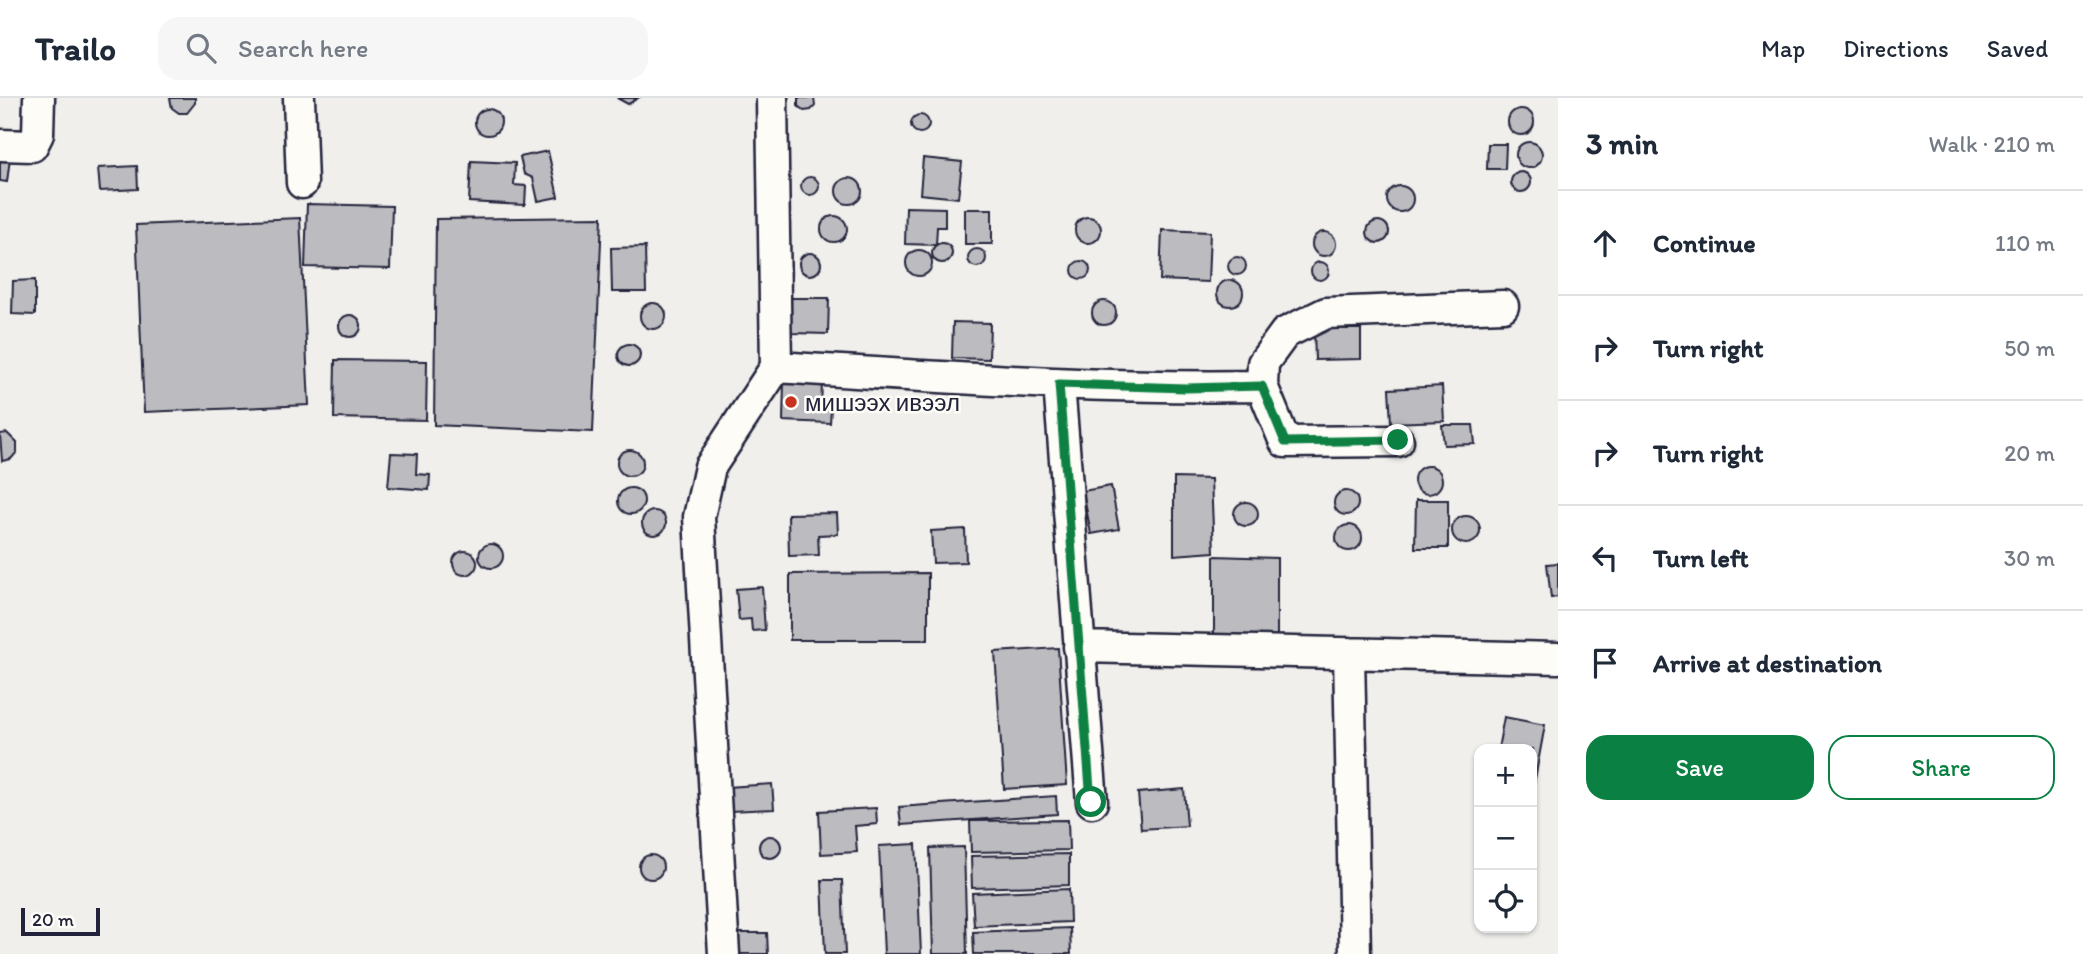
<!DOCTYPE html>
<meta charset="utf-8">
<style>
:root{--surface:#fff;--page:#f6f6f7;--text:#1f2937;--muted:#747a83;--line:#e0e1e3;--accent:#0b8043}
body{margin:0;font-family:Itim,sans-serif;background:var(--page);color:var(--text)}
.controls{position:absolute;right:21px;bottom:21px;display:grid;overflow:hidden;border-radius:14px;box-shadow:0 2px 5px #0004}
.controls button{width:63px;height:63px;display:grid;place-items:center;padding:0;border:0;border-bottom:2px solid var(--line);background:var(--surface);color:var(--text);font:35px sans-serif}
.scale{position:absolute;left:21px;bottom:18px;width:79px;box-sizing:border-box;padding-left:7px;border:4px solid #22223b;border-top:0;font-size:19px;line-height:24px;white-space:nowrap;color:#22223b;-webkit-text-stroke:5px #fdfcf7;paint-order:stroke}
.stop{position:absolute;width:21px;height:21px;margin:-16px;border:5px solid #0b8043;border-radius:50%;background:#fff}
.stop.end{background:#0b8043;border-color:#fff;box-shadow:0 2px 7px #0008}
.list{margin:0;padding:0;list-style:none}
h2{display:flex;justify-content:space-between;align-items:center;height:91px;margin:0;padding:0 28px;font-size:30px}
h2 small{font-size:23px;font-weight:400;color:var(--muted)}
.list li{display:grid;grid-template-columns:46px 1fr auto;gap:21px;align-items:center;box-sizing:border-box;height:105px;padding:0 28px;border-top:2px solid var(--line)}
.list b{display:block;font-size:26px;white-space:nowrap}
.list em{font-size:23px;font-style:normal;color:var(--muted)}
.actions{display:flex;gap:14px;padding:21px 28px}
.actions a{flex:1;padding:16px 0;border:2px solid var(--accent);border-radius:21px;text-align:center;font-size:24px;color:var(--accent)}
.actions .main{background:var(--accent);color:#fff}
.icon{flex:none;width:38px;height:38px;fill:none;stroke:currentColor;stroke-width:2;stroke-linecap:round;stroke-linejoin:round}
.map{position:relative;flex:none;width:1558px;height:856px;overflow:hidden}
header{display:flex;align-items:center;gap:42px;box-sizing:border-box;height:98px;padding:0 35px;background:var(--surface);border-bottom:2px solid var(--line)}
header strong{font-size:33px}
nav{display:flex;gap:38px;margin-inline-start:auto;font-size:24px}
.search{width:490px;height:63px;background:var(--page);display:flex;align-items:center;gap:18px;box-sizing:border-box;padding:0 24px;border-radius:21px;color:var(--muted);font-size:26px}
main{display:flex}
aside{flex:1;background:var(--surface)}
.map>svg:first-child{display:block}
.building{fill:#bcbcc0;stroke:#22223b;stroke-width:2}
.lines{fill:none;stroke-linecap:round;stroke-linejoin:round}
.street-casing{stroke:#22223b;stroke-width:35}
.street{stroke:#fdfcf7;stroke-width:30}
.route{stroke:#0b8043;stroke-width:9}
.poi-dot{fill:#c8321e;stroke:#fdfcf7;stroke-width:2.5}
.labels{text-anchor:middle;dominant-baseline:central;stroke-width:5;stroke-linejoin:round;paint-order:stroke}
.poi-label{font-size:24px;fill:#22223b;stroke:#fdfcf7;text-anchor:start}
</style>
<header>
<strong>Trailo</strong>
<div class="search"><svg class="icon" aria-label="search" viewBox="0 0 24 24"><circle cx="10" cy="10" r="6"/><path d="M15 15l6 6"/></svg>Search here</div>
<nav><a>Map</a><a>Directions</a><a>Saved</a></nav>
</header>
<main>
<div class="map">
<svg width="1558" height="856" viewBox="0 0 1558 856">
<rect width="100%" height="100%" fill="#f0efec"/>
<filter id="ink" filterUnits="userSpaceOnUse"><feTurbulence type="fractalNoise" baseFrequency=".0143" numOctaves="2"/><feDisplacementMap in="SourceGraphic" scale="14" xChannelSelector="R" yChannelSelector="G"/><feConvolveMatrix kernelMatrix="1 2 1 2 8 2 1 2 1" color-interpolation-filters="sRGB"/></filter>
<g filter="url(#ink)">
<path class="building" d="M 170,0 L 195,0 L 195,5 L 187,15 L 179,15 L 172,10 Z
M 617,0 L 638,0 L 628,6 Z
M 798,0 L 814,0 L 815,8 L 811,12 L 804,13 L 798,8 Z
M1508 24a13 13 0 1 1 26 0a13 13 0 1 1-26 0Z
M475 24a13 13 0 1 1 26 0a13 13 0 1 1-26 0Z
M911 26a9 9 0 1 1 18 0a9 9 0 1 1-18 0Z
M1516 57a13 13 0 1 1 26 0a13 13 0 1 1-26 0Z
M 1488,46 L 1506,46 L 1505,71 L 1487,71 Z
M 548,53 L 558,99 L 538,103 L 533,80 L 524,76 L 520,59 Z
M 0,59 L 10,60 L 7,84 L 0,83 Z
M 923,60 L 962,64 L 958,100 L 920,96 Z
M 471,63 L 515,65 L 514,87 L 526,88 L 525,107 L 469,104 Z
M 137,68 L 138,91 L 100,93 L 98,70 Z
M1511 84a10 10 0 1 1 20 0a10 10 0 1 1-20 0Z
M801 88a9 9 0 1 1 18 0a9 9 0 1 1-18 0Z
M836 93a13 13 0 1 1 26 0a13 13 0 1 1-26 0Z
M1387 101a13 13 0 1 1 26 0a13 13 0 1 1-26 0Z
M 307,106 L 392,108 L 390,171 L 305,169 Z
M 906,109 L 945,110 L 945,129 L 937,129 L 936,147 L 905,146 Z
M 965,111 L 992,111 L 992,146 L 965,146 Z
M821 131a13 13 0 1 1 26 0a13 13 0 1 1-26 0Z
M1075 132a13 13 0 1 1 26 0a13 13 0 1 1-26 0Z
M 602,119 L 593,334 L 434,327 L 436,121 Z
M 300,120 L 309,307 L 144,314 L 136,127 Z
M1367 134a11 11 0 1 1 22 0a11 11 0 1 1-22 0Z
M 1162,132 L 1210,134 L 1208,184 L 1160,182 Z
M1312 146a12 12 0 1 1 24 0a12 12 0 1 1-24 0Z
M932 155a10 10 0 1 1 20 0a10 10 0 1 1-20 0Z
M 645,149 L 646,194 L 612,194 L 611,150 Z
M968 160a9 9 0 1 1 18 0a9 9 0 1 1-18 0Z
M906 165a13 13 0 1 1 26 0a13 13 0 1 1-26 0Z
M799 166a11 11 0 1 1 22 0a11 11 0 1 1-22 0Z
M1228 168a9 9 0 1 1 18 0a9 9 0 1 1-18 0Z
M1072 172a9 9 0 1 1 18 0a9 9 0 1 1-18 0Z
M1311 173a9 9 0 1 1 18 0a9 9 0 1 1-18 0Z
M1217 195a13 13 0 1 1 26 0a13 13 0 1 1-26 0Z
M 35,182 L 35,217 L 12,216 L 13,183 Z
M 791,200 L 829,200 L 828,236 L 791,235 Z
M1092 215a12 12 0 1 1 24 0a12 12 0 1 1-24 0Z
M640 218a13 13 0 1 1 26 0a13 13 0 1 1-26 0Z
M339 228a11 11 0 1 1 22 0a11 11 0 1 1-22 0Z
M 953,224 L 990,225 L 989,261 L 952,260 Z
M 1314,231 L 1361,231 L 1361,261 L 1315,262 Z
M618 257a11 11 0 1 1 22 0a11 11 0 1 1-22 0Z
M 335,262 L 427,263 L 426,322 L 334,320 Z
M 784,284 L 822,285 L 821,311 L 831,311 L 830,325 L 783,323 Z
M 1442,288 L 1444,323 L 1391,325 L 1389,291 Z
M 1442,327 L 1473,327 L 1475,346 L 1444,347 Z
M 7,335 L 17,345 L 17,354 L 11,361 L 2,363 L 0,336 Z
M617 365a13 13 0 1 1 26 0a13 13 0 1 1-26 0Z
M 391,355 L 417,356 L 416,376 L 430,377 L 429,392 L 388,389 Z
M1414 382a14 14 0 1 1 28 0a14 14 0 1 1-28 0Z
M 1174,380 L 1211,381 L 1214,454 L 1174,457 Z
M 1111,388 L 1119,431 L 1091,436 L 1083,393 Z
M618 403a13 13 0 1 1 26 0a13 13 0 1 1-26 0Z
M1334 405a12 12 0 1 1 24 0a12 12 0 1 1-24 0Z
M 1416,402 L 1448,402 L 1448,450 L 1415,450 Z
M1234 416a12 12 0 1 1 24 0a12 12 0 1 1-24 0Z
M642 425a12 12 0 1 1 24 0a12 12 0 1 1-24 0Z
M 837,415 L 838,436 L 818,437 L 819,457 L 789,458 L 788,416 Z
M1452 432a14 14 0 1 1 28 0a14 14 0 1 1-28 0Z
M1336 440a13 13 0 1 1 26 0a13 13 0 1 1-26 0Z
M 965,431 L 966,464 L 933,465 L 931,433 Z
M479 458a12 12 0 1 1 24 0a12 12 0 1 1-24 0Z
M453 465a12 12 0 1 1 24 0a12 12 0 1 1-24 0Z
M 1214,458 L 1277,460 L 1277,540 L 1214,537 Z
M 1558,465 L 1558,499 L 1551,500 L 1547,466 Z
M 928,475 L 928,542 L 790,542 L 790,476 Z
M 762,489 L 765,532 L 752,533 L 751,521 L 739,522 L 736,491 Z
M 1058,550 L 1067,687 L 1004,691 L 995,554 Z
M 1504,619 L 1545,627 L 1532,697 L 1532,651 L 1498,651 Z
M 772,686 L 774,711 L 730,713 L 728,689 Z
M 1184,691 L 1187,728 L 1141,731 L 1138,695 Z
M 1056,698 L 1057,716 L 901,727 L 899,709 Z
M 876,710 L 877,726 L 855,728 L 857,754 L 821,756 L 819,713 Z
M 1068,722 L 1069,752 L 971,754 L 970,723 Z
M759 749a11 11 0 1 1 22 0a11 11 0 1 1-22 0Z
M 916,746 L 921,856 L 884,856 L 879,748 Z
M 964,749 L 967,856 L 933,856 L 930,750 Z
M 1069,756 L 1069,787 L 972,790 L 971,758 Z
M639 769a12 12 0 1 1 24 0a12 12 0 1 1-24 0Z
M 822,782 L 842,782 L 845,856 L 825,856 Z
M 1069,791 L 1070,824 L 974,828 L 972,795 Z
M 1070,830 L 1071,856 L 974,856 L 973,834 Z
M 736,835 L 767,835 L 768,856 L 736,856 Z"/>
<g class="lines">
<defs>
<path id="street" d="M 299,0 L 302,85
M 0,47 L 32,48 L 38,36 L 39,0
M 776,269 C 938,279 1100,291 1262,288 L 1263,265 L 1285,235 L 1326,215 L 1503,208
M 1059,286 L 1092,704
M 1262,288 L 1285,344 L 1398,343
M 1079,549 L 1558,560
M 1349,555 L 1355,856
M 724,856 L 699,419 L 710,369 L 776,269 L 772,0"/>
</defs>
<use href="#street" class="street-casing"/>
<use href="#street" class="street"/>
</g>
</g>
<g class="lines" filter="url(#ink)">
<path class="route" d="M 1091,704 L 1059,286 L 1186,290 L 1262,288 L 1285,344 L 1398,342"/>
</g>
<circle class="poi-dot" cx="791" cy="304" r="7"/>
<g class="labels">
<g class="poi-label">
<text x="805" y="304">мишээх ивээл</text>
</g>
</g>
</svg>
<div class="controls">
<button>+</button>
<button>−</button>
<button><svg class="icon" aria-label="locate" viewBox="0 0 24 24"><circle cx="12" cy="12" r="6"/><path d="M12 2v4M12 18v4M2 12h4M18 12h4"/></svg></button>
</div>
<div class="scale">20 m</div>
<div class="stop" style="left:1091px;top:704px"></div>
<div class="stop end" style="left:1398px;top:342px"></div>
</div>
<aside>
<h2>3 min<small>Walk · 210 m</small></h2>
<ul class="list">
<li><svg class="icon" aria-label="ahead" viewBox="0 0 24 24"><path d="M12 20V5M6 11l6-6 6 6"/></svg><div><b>Continue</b></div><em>110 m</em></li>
<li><svg class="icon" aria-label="right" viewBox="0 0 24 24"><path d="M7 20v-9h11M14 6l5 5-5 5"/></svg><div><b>Turn right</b></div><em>50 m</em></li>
<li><svg class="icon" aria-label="right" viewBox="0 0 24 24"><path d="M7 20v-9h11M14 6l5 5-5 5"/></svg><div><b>Turn right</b></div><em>20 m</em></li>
<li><svg class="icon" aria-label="left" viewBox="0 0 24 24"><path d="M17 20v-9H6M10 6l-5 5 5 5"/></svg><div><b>Turn left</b></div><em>30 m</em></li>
<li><svg class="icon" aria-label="arrive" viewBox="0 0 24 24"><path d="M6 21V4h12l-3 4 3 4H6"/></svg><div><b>Arrive at destination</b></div></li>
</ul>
<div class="actions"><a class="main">Save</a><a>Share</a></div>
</aside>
</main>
